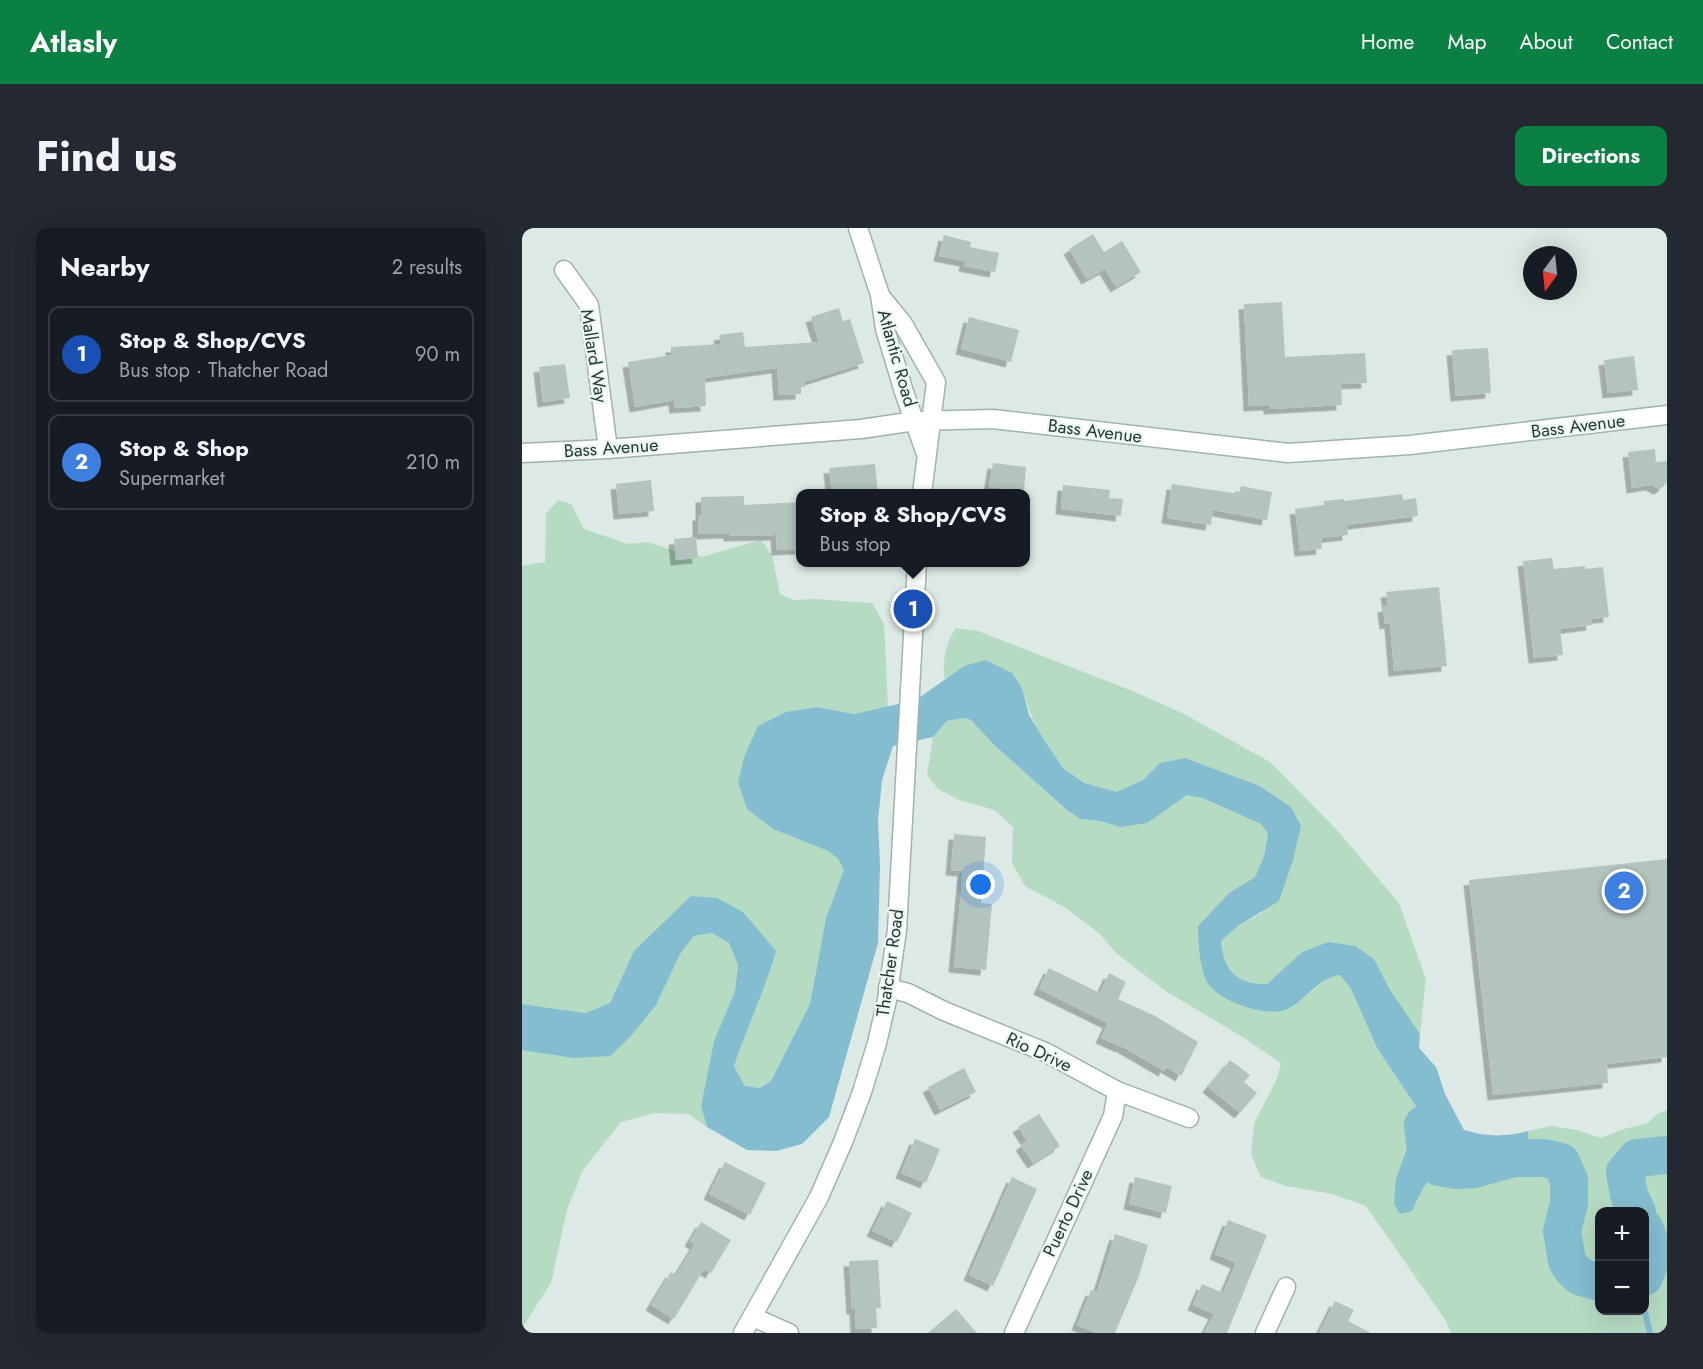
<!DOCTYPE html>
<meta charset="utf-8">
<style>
:root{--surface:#171b24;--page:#242831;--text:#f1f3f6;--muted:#9ea1a6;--line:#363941;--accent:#0b8043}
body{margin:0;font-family:Jost,sans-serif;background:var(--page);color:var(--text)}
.controls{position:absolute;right:18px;bottom:18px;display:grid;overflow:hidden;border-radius:12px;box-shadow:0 6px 24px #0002}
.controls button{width:54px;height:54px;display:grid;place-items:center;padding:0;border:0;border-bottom:2px solid var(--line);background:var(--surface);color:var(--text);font:30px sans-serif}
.compass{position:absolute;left:1001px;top:18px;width:54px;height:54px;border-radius:50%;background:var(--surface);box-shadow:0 6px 24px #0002;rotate:195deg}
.you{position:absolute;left:459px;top:657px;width:21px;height:21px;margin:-15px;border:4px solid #fff;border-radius:50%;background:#1a73e8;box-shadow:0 0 0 9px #1a73e833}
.badge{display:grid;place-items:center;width:39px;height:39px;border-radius:50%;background:var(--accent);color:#fff;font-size:20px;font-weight:700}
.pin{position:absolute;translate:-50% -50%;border:3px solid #fff;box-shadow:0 2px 6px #0006}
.popup{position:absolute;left:274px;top:261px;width:234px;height:78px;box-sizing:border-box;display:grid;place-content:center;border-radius:12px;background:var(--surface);filter:drop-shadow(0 2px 4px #0005);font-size:20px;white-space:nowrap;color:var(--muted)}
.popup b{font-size:22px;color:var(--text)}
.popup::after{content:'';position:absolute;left:50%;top:100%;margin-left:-12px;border:12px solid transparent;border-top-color:var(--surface)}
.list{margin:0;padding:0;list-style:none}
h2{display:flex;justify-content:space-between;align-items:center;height:78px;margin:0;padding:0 24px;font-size:26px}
h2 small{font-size:20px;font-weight:400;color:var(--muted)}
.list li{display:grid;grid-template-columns:39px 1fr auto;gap:18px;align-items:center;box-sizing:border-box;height:96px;margin:0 12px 12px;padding:0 12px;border:2px solid var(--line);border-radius:12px}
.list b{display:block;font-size:22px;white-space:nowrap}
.list p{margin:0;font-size:20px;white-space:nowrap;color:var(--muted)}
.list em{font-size:20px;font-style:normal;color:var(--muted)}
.map{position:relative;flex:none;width:1145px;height:1105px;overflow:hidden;border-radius:12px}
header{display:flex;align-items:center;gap:36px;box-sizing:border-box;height:84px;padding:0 30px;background:var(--accent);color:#fff}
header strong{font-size:28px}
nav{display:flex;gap:33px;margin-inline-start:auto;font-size:21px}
.intro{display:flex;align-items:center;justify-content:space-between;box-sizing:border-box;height:144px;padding:0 36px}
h1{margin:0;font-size:42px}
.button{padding:15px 27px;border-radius:12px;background:var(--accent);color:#fff;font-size:21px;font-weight:700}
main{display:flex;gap:36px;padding:0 36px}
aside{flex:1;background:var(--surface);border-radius:12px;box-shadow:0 6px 24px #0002}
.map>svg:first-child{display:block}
.green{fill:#b5dbc3;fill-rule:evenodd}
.water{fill:#84bdcf}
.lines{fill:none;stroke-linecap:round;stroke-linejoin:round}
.stream{stroke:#84bdcf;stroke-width:6}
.river{stroke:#84bdcf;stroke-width:38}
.building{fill:#b3c4be;filter:url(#shadow)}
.street-casing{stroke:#a0b0ac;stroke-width:21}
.secondary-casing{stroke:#9cb5ae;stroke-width:21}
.street{stroke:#fff;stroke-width:18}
.secondary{stroke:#fff;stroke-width:18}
.labels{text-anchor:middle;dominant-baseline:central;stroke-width:4.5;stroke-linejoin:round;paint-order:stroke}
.street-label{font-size:18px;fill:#1f3834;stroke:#edf6f2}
</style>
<header>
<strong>Atlasly</strong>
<nav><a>Home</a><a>Map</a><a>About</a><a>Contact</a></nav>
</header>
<div class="intro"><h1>Find us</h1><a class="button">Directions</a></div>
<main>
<aside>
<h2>Nearby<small>2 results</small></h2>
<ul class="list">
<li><span class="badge" style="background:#1a4fb4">1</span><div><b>Stop &amp; Shop/CVS</b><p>Bus stop · Thatcher Road</p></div><em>90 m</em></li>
<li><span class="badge" style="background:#3f7fe0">2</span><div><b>Stop &amp; Shop</b><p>Supermarket</p></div><em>210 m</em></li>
</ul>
</aside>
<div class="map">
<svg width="1145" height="1105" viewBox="0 0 1145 1105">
<defs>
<filter id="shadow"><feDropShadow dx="-5.5" dy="5.5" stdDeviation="0" flood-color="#0004"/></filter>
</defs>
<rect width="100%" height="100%" fill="#dde9e5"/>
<path class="green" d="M 36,272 L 49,276 L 62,301 L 106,316 L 126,314 L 171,329 L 183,328 L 239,312 L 250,327 L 258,366 L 271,372 L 293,371 L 350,375 L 362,396 L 366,479 L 332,486 L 295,479 L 264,484 L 236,498 L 222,529 L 216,554 L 225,581 L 251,601 L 306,623 L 316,631 L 323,642 L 304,690 L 288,776 L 249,853 L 238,860 L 223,858 L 212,838 L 226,796 L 247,746 L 221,684 L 112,723 L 88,775 L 63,785 L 0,776 L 0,338 L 23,334 L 24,286 Z
M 434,400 L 456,403 L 613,464 L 662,486 L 748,534 L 814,601 L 877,675 L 904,751 L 898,806 L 867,760 L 852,731 L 806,714 L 780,724 L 745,756 C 714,756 702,744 699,713 L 716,698 L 740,685 L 778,599 L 769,579 L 738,558 L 663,530 L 638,535 L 621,552 L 595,565 C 584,561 569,560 559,554 C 527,533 510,495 500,460 L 422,450 C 421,431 423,416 434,400 Z
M 442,490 L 449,492 L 472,517 L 545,582 L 558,591 L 578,593 L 598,599 L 665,566 L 679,570 L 739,596 L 746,606 L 742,628 L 733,649 L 707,665 L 676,698 L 683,746 L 768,781 L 808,748 L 818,747 L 829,761 L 855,820 L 895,880 L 894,895 L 882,927 L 890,982 L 901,959 L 918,941 L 929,937 L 942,940 L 1006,917 L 1006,903 L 1030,898 L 1055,902 L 1079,910 L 1102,901 L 1126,895 L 1135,886 L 1145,882 L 1145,1105 L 929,1105 L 924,1093 L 844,978 L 810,966 L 764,958 L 739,949 L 729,926 L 732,895 L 754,853 L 759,835 L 722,810 L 645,764 L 594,725 L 578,706 L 544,680 L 503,658 L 490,635 L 491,599 L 473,582 L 437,572 L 416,561 L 405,547 L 411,509 L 425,493 ZM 1078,984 L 1122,984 L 1122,1082 L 1078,1082 Z
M 190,705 L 207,715 L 216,737 L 213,763 L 192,813 L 179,878 L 185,899 L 166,886 L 133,885 L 99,894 L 61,942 L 45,982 L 29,1055 L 0,1100 L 0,822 L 9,823 L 134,777 L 158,725 L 172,708 Z"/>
<path class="water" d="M 464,432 L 490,445 L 500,460 L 507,487 L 524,515 L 541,540 L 562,555 L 595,564 L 621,552 L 638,535 L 663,530 L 738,558 L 769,579 L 779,598 L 771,632 L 757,673 L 716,698 L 699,713 C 702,744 715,756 745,756 L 780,724 L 806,714 L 833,718 L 852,731 L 867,760 L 898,806 L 897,820 L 914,839 L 923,866 L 942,902 C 964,909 984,909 1006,903 C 1006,911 1007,919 1003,926 C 994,940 956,942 941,940 C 932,938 927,935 919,941 C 904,950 897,968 890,983 L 878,986 L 872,976 L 874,951 L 894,895 L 895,880 L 855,820 L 829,761 L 818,747 C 798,749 785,770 768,780 C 749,791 700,775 687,757 C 678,745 676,714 676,698 L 707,665 L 733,649 L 742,628 L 746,606 L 739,596 L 680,570 L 665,567 L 625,595 L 598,599 L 578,593 L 558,591 L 545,582 L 472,517 L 449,492 L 442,490 L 425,493 L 411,509 L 371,518 L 360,552 L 356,593 L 358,637 L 356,715 L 307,889 L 280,916 L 254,923 L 225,922 L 185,899 L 179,878 L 192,813 L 213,763 L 216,737 L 207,715 L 190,705 L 172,708 L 158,726 L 134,777 L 108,809 L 88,828 L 51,830 L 0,822 L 0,776 L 63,785 L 88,775 L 112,723 L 169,668 L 195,670 L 221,684 L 254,723 C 243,762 225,799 212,838 L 223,858 L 238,860 L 249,853 L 288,776 L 304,690 L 322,642 L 316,631 L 306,623 L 251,601 L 225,581 L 216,554 L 222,529 L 236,498 L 264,484 L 295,479 L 332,486 L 394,472 L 442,438 Z"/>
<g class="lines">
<path class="stream" d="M 1122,1081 L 1128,1105"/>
<path class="river" d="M 901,897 L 904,924 L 917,939 L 934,942 L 952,941 L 992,930 L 1022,930 L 1039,934 L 1047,952 L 1047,975 L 1040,1003 L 1045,1033 L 1050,1041 L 1059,1049 L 1078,1054
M 1115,984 L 1107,967 L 1103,944 L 1115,930 L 1145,927
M 1122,1000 C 1130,1015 1130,1034 1122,1049"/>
</g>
<path class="building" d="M 571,6 L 582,24 L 600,13 L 619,44 L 594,59 L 583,41 L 565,51 L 547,21 Z
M 422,7 L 449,14 L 448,19 L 477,25 L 473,44 L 442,38 L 443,33 L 417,28 Z
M 760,74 L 763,129 L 843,125 L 845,155 L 819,156 L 820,177 L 747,181 L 747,177 L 727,178 L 722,76 Z
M 317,80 L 321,93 L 328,91 L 342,135 L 282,154 L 283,159 L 279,159 L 279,166 L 257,167 L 255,140 L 183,150 L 184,178 L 153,180 L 152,172 L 113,179 L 106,134 L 149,127 L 149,119 L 199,116 L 197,107 L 221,104 L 223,119 L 297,114 L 289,89 Z
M 447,89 L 497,102 L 489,134 L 439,121 Z
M 966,120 L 969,165 L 934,168 L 930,122 Z
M 1112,128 L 1116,162 L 1086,165 L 1082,132 Z
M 43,136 L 48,170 L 21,174 L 17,139 Z
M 1133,221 L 1134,234 L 1145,233 L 1145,253 L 1141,259 L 1137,261 L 1129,257 L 1110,260 L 1106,224 Z
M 471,235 L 504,239 L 502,263 L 467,259 Z
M 353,236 L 356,266 L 310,266 L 307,240 Z
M 129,252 L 132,283 L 97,286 L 94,256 Z
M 650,256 L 717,266 L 719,258 L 750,264 L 745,292 L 691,282 L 689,297 L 645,290 Z
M 541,257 L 588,262 L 587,270 L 601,271 L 599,288 L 539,281 Z
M 880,266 L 881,272 L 894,270 L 896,288 L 825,297 L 826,307 L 799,310 L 800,321 L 778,323 L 773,281 L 802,277 L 802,273 L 822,271 L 822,273 Z
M 222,268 L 222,277 L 279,274 L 279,321 L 255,322 L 254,307 L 207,308 L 207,305 L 176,306 L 176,287 L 179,287 L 179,269 Z
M 174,309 L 176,330 L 154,332 L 152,311 Z
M 1030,330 L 1032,341 L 1063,338 L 1063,341 L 1081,339 L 1087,389 L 1069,391 L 1070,397 L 1038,401 L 1041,427 L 1012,430 L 1001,333 Z
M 917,359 L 925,438 L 872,443 L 868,395 L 863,396 L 861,379 L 866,378 L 864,364 Z
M 432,606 L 464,609 L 459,675 L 470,676 L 464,742 L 432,739 L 441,643 L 429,642 Z
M 1145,631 L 1145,829 L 1085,836 L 1086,855 L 971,867 L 947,652 Z
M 527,740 L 578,765 L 587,745 L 604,754 L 596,771 L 633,788 L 676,814 L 659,848 L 644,839 L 642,843 L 599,818 L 599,819 L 579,810 L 586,795 L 517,761 Z
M 708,832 L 728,847 L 722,854 L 735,865 L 718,885 L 686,859 Z
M 442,840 L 454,864 L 418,882 L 406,859 Z
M 517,886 L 538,918 L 511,935 L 499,917 L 505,913 L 496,899 Z
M 393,911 L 418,921 L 404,955 L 379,945 Z
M 203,934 L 244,955 L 228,987 L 187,966 Z
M 490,949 L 515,961 L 471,1058 L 447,1047 Z
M 613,949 L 650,958 L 644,985 L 607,976 Z
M 365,973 L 390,985 L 375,1014 L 350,1003 Z
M 706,992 L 745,1007 L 705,1105 L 682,1105 L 692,1086 L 671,1077 L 680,1056 L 701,1065 L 714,1035 L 693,1026 Z
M 179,994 L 209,1012 L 189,1045 L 182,1041 L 152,1091 L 129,1077 L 149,1044 L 154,1047 L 173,1016 L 168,1013 Z
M 593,1006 L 626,1017 L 617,1048 L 593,1105 L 574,1105 L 555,1097 L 569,1062 L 575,1064 Z
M 356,1032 L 359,1080 L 354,1080 L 355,1100 L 334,1101 L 333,1081 L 330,1081 L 327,1033 Z
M 813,1073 L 832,1082 L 826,1093 L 849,1105 L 797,1105 Z
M 434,1081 L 455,1105 L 406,1105 Z"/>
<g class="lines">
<defs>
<path id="street" d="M 42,42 L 67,77 L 86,221
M 0,225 L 86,221 L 339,201 L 393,193
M 366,760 L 386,765 L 422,783 L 523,824 L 595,863 L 667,890
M 231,1089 L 267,1105
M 492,1105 L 591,888 L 595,863
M 743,1105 L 764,1059"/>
<path id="secondary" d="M 336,0 L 358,67 L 363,101 L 382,164 L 404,226
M 359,69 L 381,96 L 414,154 L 400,266
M 393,193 L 471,191 L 766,225 L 888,217 L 1145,187
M 221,1105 L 297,969 L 321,914 L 340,864 L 355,815 L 365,772 L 375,702 L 395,334"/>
</defs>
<use href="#street" class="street-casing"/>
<use href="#secondary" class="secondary-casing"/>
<use href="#street" class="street"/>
<use href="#secondary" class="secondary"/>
</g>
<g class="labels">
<g class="street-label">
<text transform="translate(72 128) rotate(81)">Mallard Way</text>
<text transform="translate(375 130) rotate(74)">Atlantic Road</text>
<text transform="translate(1056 198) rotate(-7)">Bass Avenue</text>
<text transform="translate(573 203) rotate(7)">Bass Avenue</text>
<text transform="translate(89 220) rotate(-4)">Bass Avenue</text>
<text transform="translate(368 735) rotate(-82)">Thatcher Road</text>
<text transform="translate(517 824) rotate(25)">Rio Drive</text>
<text transform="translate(546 985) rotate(-65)">Puerto Drive</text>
</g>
</g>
</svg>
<div class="controls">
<button>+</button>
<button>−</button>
</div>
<svg class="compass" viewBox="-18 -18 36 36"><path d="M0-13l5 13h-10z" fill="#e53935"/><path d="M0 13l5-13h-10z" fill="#9ea1a6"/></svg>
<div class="you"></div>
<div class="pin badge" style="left:391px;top:381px;background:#1a4fb4">1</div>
<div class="popup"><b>Stop &amp; Shop/CVS</b>Bus stop</div>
<div class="pin badge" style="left:1102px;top:663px;background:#3f7fe0">2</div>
</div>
</main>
